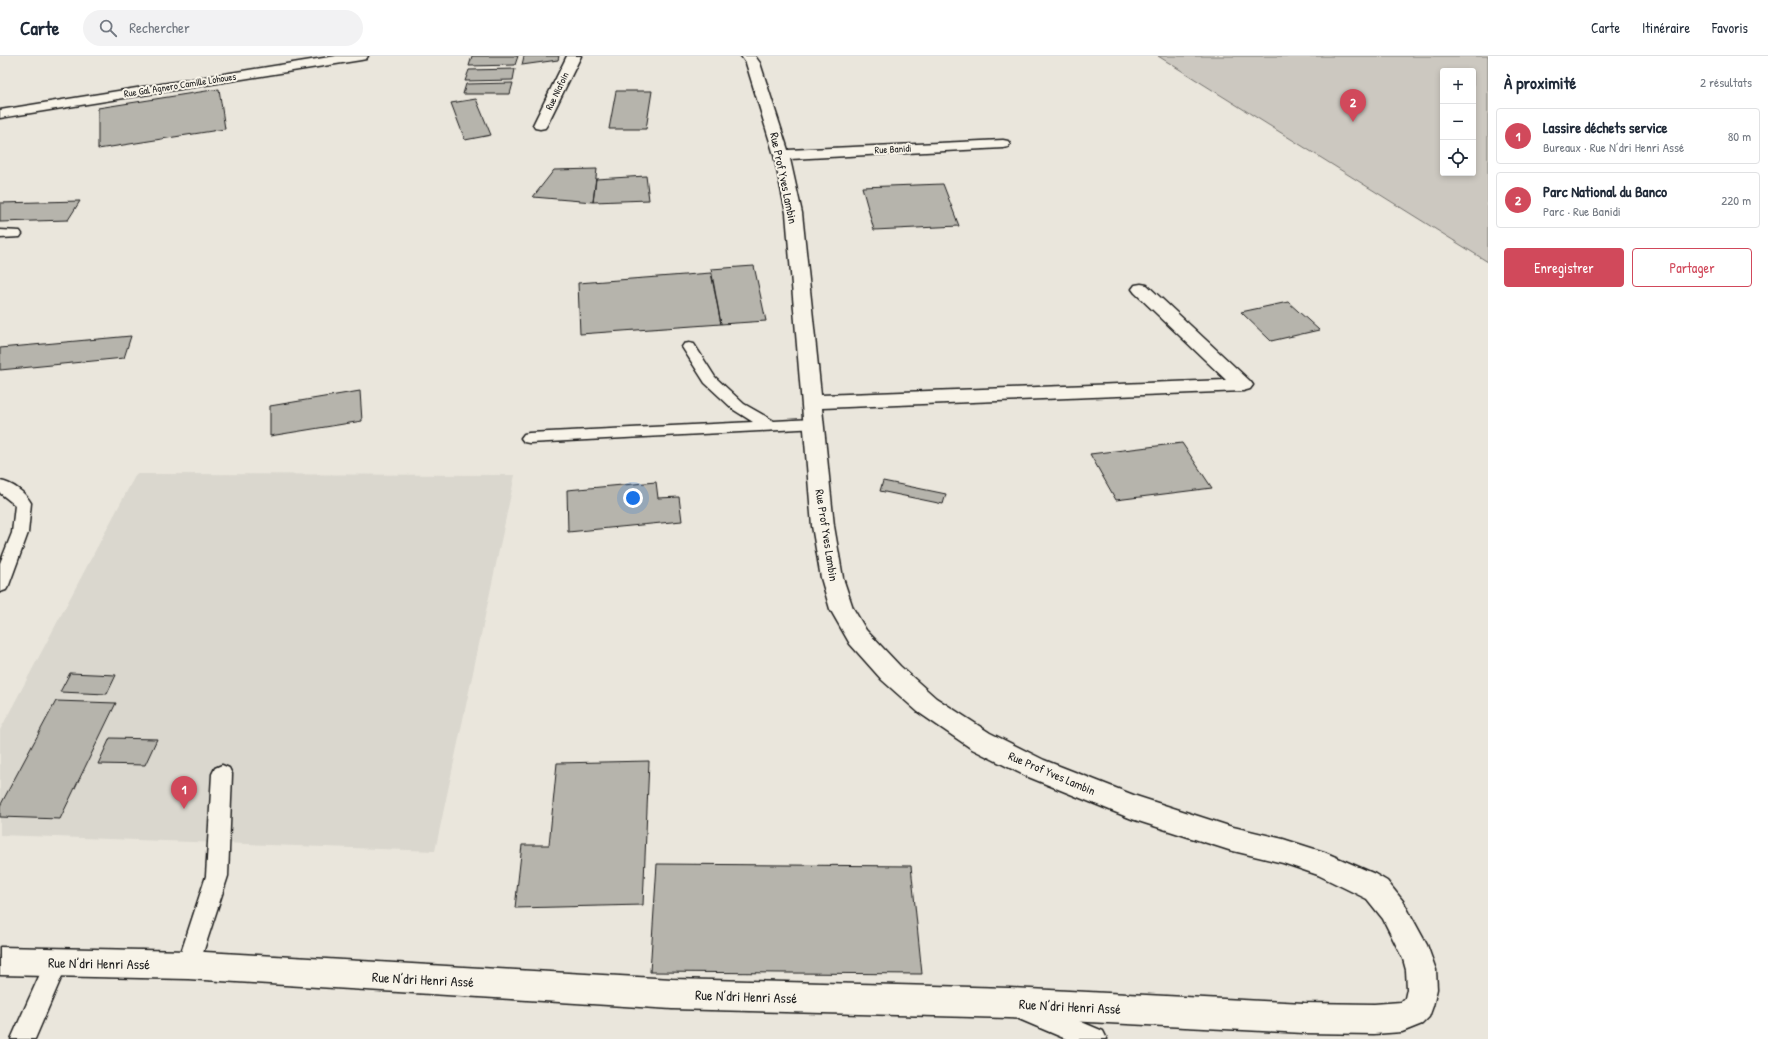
<!DOCTYPE html>
<html lang="fr">
<meta charset="utf-8">
<style>
:root{--surface:#fff;--page:#f2f2f3;--text:#1f2937;--muted:#747a83;--line:#e0e1e3;--accent:#d1495b}
body{margin:0;font-family:"Patrick Hand",sans-serif;background:var(--page);color:var(--text)}
.controls{position:absolute;right:12px;top:12px;display:grid;overflow:hidden;border-radius:4px;box-shadow:0 2px 6px #0003}
.controls button{width:36px;height:36px;display:grid;place-items:center;padding:0;border:0;border-bottom:1px solid var(--line);background:var(--surface);color:var(--text);font:20px sans-serif}
.you{position:absolute;left:633px;top:442px;width:14px;height:14px;margin:-10px;border:3px solid #fff;border-radius:50%;background:#1a73e8;box-shadow:0 0 0 6px #1a73e833}
.badge{display:grid;place-items:center;width:26px;height:26px;border-radius:50%;background:var(--accent);color:#fff;font-size:13px;font-weight:700}
.pin{position:absolute;translate:-50% -33px;filter:drop-shadow(0 1px 2px #0008)}
.pin::after{content:'';position:absolute;top:21px;width:14px;height:12px;background:inherit;clip-path:polygon(0 0,100% 0,50% 100%)}
.list{margin:0;padding:0;list-style:none}
h2{display:flex;justify-content:space-between;align-items:center;height:52px;margin:0;padding:0 16px;font-size:17px}
h2 small{font-size:13px;font-weight:400;color:var(--muted)}
.list li{display:grid;grid-template-columns:26px 1fr auto;gap:12px;align-items:center;box-sizing:border-box;height:56px;margin:0 8px 8px;padding:0 8px;border:1px solid var(--line);border-radius:4px}
.list b{display:block;font-size:15px;white-space:nowrap}
.list p{margin:0;font-size:13px;white-space:nowrap;color:var(--muted)}
.list em{font-size:13px;font-style:normal;color:var(--muted)}
.actions{display:flex;gap:8px;padding:12px 16px}
.actions a{flex:1;padding:9px 0;border:1px solid var(--accent);border-radius:4px;text-align:center;font-size:14px;color:var(--accent)}
.actions .main{background:var(--accent);color:#fff}
.icon{flex:none;width:22px;height:22px;fill:none;stroke:currentColor;stroke-width:2;stroke-linecap:round;stroke-linejoin:round}
.map{position:relative;flex:none;width:1488px;height:983px;overflow:hidden}
header{display:flex;align-items:center;gap:24px;box-sizing:border-box;height:56px;padding:0 20px;background:var(--surface);border-bottom:1px solid var(--line)}
header strong{font-size:19px}
nav{display:flex;gap:22px;margin-inline-start:auto;font-size:14px}
.search{width:280px;height:36px;background:var(--page);display:flex;align-items:center;gap:10px;box-sizing:border-box;padding:0 14px;border-radius:22px;color:var(--muted);font-size:15px}
main{display:flex}
aside{flex:1;background:var(--surface)}
.map>svg:first-child{display:block}
.built{fill:#dad7ce}
.green{fill:#ccc8c0;stroke:#74726e;fill-rule:evenodd}
.building{fill:#b6b4ac;stroke:#1c1c1c}
.lines{fill:none;stroke-linecap:round;stroke-linejoin:round}
.service-casing{stroke:#1c1c1c;stroke-width:3}
.minor-casing{stroke:#1c1c1c;stroke-width:3}
.service{fill:#f7f3e8;fill-rule:evenodd}
.minor{fill:#f7f3e8;fill-rule:evenodd}
.labels{text-anchor:middle;dominant-baseline:central;stroke-width:4;stroke-linejoin:round;paint-order:stroke}
.far-street-label{font-size:10px;fill:#1c1c1c;stroke:#f7f3e8}
.street-label{font-size:12px;fill:#1c1c1c;stroke:#f7f3e8}
.near-street-label{font-size:14px;fill:#1c1c1c;stroke:#f7f3e8}
</style>
<header>
<strong>Carte</strong>
<div class="search"><svg class="icon" aria-label="search" viewBox="0 0 24 24"><circle cx="10" cy="10" r="6"/><path d="M15 15l6 6"/></svg>Rechercher</div>
<nav><a>Carte</a><a>Itinéraire</a><a>Favoris</a></nav>
</header>
<main>
<div class="map">
<svg width="1488" height="983" viewBox="0 0 1488 983">
<rect width="100%" height="100%" fill="#eae6dc"/>
<filter id="ink" filterUnits="userSpaceOnUse"><feTurbulence type="fractalNoise" baseFrequency=".025" numOctaves="2"/><feDisplacementMap in="SourceGraphic" scale="8" xChannelSelector="R" yChannelSelector="G"/><feConvolveMatrix kernelMatrix="1 2 1 2 8 2 1 2 1" color-interpolation-filters="sRGB"/></filter>
<g filter="url(#ink)">
<path class="built" d="M 136,418 L 515,419 L 435,795 L 0,779 L 0,674 Z"/>
<path class="green" d="M 1158,0 L 1488,0 L 1488,206 ZM 1443,15 L 1473,15 L 1473,117 L 1443,117 Z"/>
<path class="building" d="M 472,0 L 518,0 L 515,9 L 469,10 Z
M 524,0 L 559,0 L 558,4 L 522,9 Z
M 515,13 L 513,24 L 465,25 L 469,14 Z
M 513,27 L 510,38 L 463,38 L 466,28 Z
M 219,33 L 225,73 L 98,93 L 98,52 Z
M 616,35 L 652,35 L 646,73 L 609,73 Z
M 476,43 L 491,79 L 465,84 L 451,47 Z
M 597,113 L 593,146 L 533,141 L 554,114 Z
M 646,120 L 649,144 L 593,146 L 596,123 Z
M 943,128 L 959,170 L 874,174 L 862,131 Z
M 80,145 L 68,164 L 0,166 L 0,147 Z
M 754,210 L 766,265 L 721,268 L 711,213 Z
M 711,217 L 721,268 L 580,278 L 578,227 Z
M 1288,246 L 1319,274 L 1271,285 L 1241,256 Z
M 131,280 L 124,302 L 0,314 L 0,292 Z
M 360,335 L 362,365 L 270,380 L 270,350 Z
M 1182,387 L 1212,432 L 1116,444 L 1090,398 Z
M 883,425 L 946,438 L 943,448 L 880,435 Z
M 656,426 L 658,442 L 679,441 L 682,465 L 568,476 L 567,434 Z
M 70,617 L 116,619 L 107,638 L 60,636 Z
M 56,645 L 116,647 L 60,763 L 0,761 L 0,750 Z
M 110,682 L 157,683 L 145,709 L 98,708 Z
M 649,705 L 643,849 L 515,852 L 522,789 L 549,789 L 557,707 Z
M 657,808 L 911,810 L 922,918 L 650,916 Z"/>
<g class="lines">
<defs>
<path id="service" d="M 0,174 L 20,175 L 22,178 L 20,181 L 0,182 Z
M 689,287 L 694,288 L 715,321 L 744,348 L 774,365 L 813,363 L 818,364 L 821,368 L 818,372 L 529,387 L 524,386 L 521,382 L 524,378 L 529,377 L 753,366 L 734,354 L 705,327 L 682,291 L 684,288 Z
M 0,425 C 12,427 25,436 31,447 L 28,477 L 9,529 L 6,534 L 0,536 L 0,507 L 12,477 L 15,449 L 0,437 Z
M 222,709 L 229,712 L 232,718 L 228,820 L 199,909 L 196,917 L 188,920 L 180,917 L 177,909 L 206,820 L 212,718 L 215,712 Z
M 57,895 L 65,898 L 68,906 L 35,983 L 11,983 L 49,898 Z
M 1027,943 L 1103,975 L 1107,983 L 1066,983 L 1019,963 L 1015,955 L 1019,947 Z"/>
<path id="minor" d="M 336,0 L 368,0 L 366,3 L 361,4 L 0,62 L 0,54 Z
M 567,0 L 581,0 L 547,69 L 545,72 L 540,73 L 535,72 L 533,69 Z
M 741,0 L 755,0 L 760,7 L 788,94 L 1003,84 L 1008,85 L 1010,88 L 1008,91 L 1003,92 L 790,103 L 802,157 L 821,339 L 1226,324 L 1135,237 L 1132,233 L 1135,229 L 1141,228 L 1147,229 L 1250,325 L 1253,329 L 1250,333 L 1243,335 L 822,352 L 834,470 L 843,522 L 853,552 L 866,574 L 900,610 L 936,642 L 990,677 L 1044,704 L 1136,740 L 1229,770 L 1283,783 L 1324,796 L 1375,818 L 1387,825 L 1403,845 L 1427,889 L 1436,914 L 1437,933 L 1433,950 L 1429,961 L 1422,968 L 1402,976 L 1374,978 L 1304,977 L 1009,962 L 672,953 L 188,923 L 0,919 L 0,891 L 188,895 L 672,923 L 1009,932 L 1304,947 L 1374,948 L 1401,946 L 1405,942 L 1407,933 L 1406,914 L 1403,903 L 1383,863 L 1367,843 L 1318,819 L 1283,807 L 1229,794 L 1132,763 L 1026,720 L 972,693 L 918,656 L 882,624 L 850,588 L 830,553 L 821,522 L 812,470 L 786,157 L 774,99 L 746,7 Z"/>
</defs>
<use href="#service" class="service-casing"/>
<use href="#minor" class="minor-casing"/>
<use href="#service" class="service"/>
<use href="#minor" class="minor"/>
</g>
</g>
<g class="labels">
<g class="far-street-label">
<text transform="translate(180 29) rotate(-9)">Rue Gal Agnero Camille Lohoues</text>
<text transform="translate(557 35) rotate(-64)">Rue Niafoin</text>
<text transform="translate(893 93) rotate(-3)">Rue Banidi</text>
</g>
<g class="street-label">
<text transform="translate(784 122) rotate(78)">Rue Prof Yves Lambin</text>
<text transform="translate(827 479) rotate(81)">Rue Prof Yves Lambin</text>
<text transform="translate(1052 717) rotate(23)">Rue Prof Yves Lambin</text>
</g>
<g class="near-street-label">
<text transform="translate(99 907) rotate(1)">Rue N’dri Henri Assé</text>
<text transform="translate(423 923) rotate(3)">Rue N’dri Henri Assé</text>
<text transform="translate(746 940) rotate(2)">Rue N’dri Henri Assé</text>
<text transform="translate(1070 950) rotate(3)">Rue N’dri Henri Assé</text>
</g>
</g>
</svg>
<div class="controls">
<button>+</button>
<button>−</button>
<button><svg class="icon" aria-label="locate" viewBox="0 0 24 24"><circle cx="12" cy="12" r="6"/><path d="M12 2v4M12 18v4M2 12h4M18 12h4"/></svg></button>
</div>
<div class="you"></div>
<div class="pin badge" style="left:184px;top:753px">1</div>
<div class="pin badge" style="left:1353px;top:66px">2</div>
</div>
<aside>
<h2>À proximité<small>2 résultats</small></h2>
<ul class="list">
<li><span class="badge">1</span><div><b>Lassire déchets service</b><p>Bureaux · Rue N’dri Henri Assé</p></div><em>80 m</em></li>
<li><span class="badge">2</span><div><b>Parc National du Banco</b><p>Parc · Rue Banidi</p></div><em>220 m</em></li>
</ul>
<div class="actions"><a class="main">Enregistrer</a><a>Partager</a></div>
</aside>
</main>
